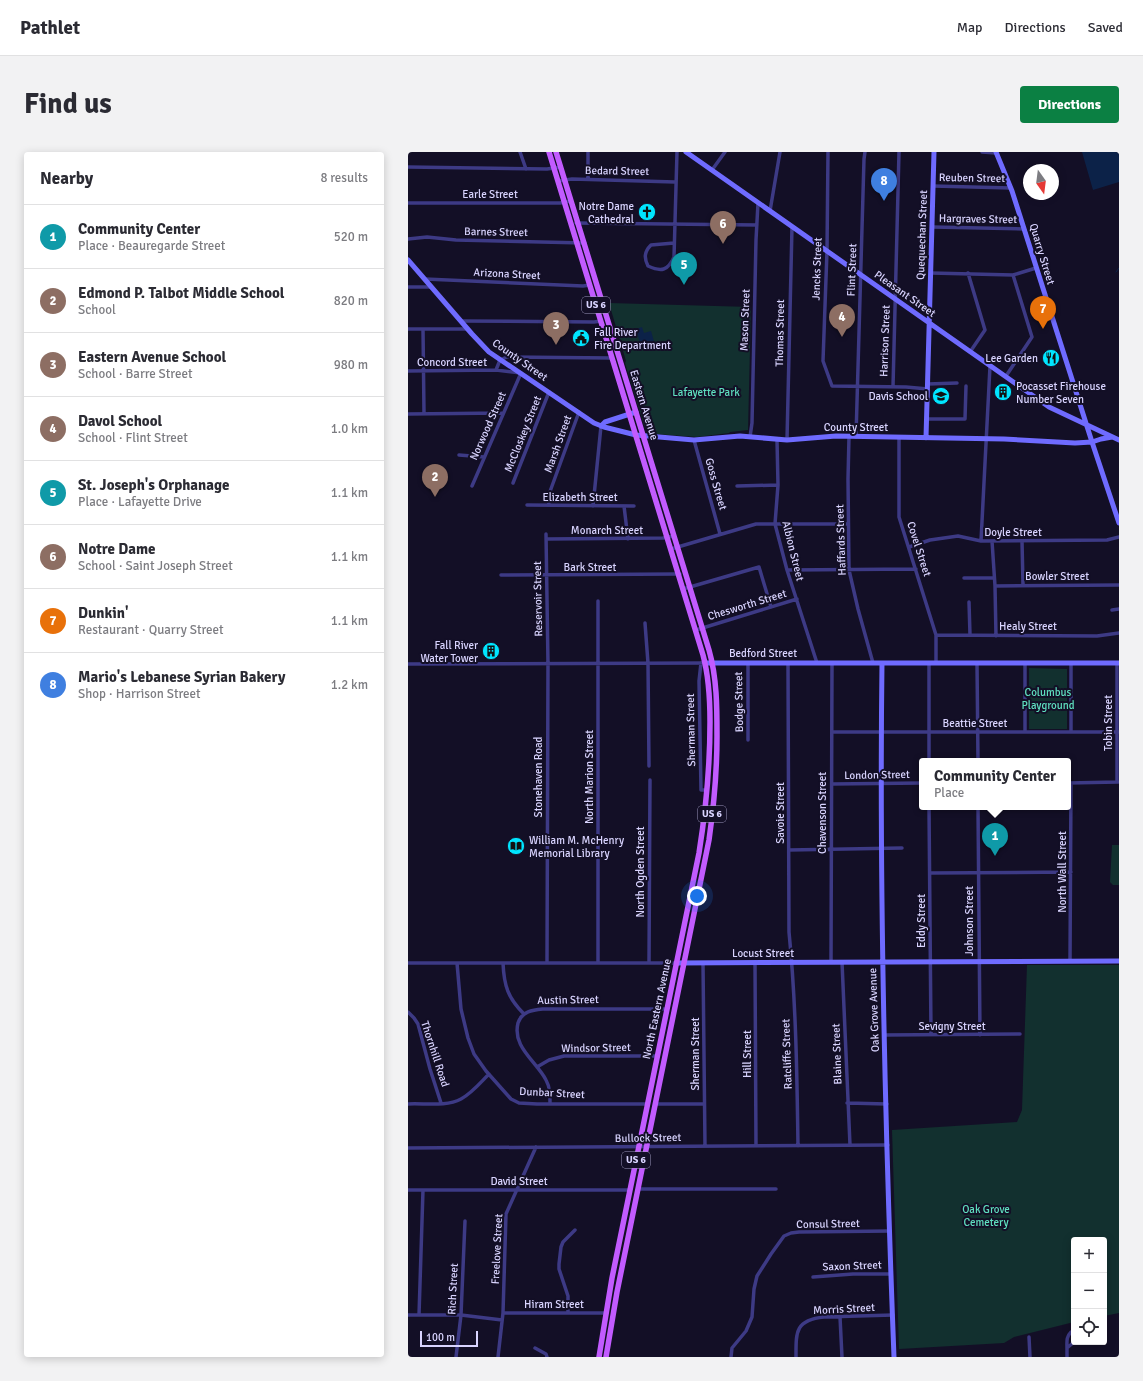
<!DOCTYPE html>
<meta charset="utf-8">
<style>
:root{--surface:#fff;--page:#f2f2f3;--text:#2b2b33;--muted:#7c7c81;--line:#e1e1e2;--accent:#0b8043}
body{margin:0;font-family:Signika,sans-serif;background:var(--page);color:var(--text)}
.controls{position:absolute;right:12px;bottom:12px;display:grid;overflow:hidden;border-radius:4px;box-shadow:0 2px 10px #0003}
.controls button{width:36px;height:36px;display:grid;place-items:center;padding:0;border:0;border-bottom:1px solid var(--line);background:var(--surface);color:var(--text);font:20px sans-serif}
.compass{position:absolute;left:615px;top:12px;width:36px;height:36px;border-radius:50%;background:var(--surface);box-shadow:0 2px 10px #0003;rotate:166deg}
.scale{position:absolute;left:12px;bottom:10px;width:58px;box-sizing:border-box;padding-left:4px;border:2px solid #d9d4ff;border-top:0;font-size:11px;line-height:14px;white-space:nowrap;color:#d9d4ff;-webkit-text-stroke:3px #130f26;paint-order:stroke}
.you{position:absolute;left:289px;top:744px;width:14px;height:14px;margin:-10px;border:3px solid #fff;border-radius:50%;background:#1a73e8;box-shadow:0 0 0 6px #1a73e833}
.badge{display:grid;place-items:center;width:26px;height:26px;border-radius:50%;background:var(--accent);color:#fff;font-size:13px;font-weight:700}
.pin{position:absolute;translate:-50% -33px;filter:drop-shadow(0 1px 2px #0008)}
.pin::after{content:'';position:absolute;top:21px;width:14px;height:12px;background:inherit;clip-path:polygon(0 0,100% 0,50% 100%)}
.popup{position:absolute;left:511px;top:606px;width:152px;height:52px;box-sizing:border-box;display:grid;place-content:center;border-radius:4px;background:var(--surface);filter:drop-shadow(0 1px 3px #0005);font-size:13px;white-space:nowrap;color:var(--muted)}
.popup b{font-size:15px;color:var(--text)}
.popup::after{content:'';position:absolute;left:50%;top:100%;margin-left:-8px;border:8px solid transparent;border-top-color:var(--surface)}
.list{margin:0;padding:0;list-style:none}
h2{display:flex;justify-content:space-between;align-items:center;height:52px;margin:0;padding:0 16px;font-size:17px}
h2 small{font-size:13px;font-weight:400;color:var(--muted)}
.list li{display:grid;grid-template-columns:26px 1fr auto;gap:12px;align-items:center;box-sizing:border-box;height:64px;padding:0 16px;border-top:1px solid var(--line)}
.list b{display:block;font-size:15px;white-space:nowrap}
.list p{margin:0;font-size:13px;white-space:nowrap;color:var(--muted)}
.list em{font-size:13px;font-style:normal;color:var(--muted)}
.icon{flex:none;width:22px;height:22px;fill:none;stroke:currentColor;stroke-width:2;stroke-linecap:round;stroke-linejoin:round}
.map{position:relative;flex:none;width:711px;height:1205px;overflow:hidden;border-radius:4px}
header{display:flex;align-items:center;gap:24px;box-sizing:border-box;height:56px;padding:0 20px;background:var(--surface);border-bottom:1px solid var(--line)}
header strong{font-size:19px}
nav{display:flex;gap:22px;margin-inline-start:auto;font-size:14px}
.intro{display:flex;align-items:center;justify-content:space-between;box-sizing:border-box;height:96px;padding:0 24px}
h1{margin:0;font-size:28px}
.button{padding:10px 18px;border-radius:4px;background:var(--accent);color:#fff;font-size:14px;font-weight:700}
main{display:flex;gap:24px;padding:0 24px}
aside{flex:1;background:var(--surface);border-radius:4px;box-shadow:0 2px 10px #0003}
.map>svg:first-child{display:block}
.green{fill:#12302f}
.water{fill:#0c2248}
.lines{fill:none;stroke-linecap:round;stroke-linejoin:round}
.stream{stroke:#0c2248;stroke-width:1}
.street{stroke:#3d3a85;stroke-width:3.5}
.secondary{stroke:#6f6bff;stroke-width:5}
.primary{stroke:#c25bff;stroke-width:5.5}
.labels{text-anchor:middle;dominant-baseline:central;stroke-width:4;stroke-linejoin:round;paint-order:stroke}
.shield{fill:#130f26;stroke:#9e99be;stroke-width:1}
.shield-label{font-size:10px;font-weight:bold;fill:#d9d4ff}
.street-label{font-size:11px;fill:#d9d4ff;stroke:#130f26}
.poi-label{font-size:11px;fill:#d9d4ff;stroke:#130f26;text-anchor:end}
.park-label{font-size:11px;fill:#5fe0c0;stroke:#130f26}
</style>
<header>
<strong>Pathlet</strong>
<nav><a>Map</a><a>Directions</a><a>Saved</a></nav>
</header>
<div class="intro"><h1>Find us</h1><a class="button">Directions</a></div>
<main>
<aside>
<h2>Nearby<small>8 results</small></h2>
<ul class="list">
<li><span class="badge" style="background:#0f9aa8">1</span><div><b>Community Center</b><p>Place · Beauregarde Street</p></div><em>520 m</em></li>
<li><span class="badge" style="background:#8d6e63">2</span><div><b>Edmond P. Talbot Middle School</b><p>School</p></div><em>820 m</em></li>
<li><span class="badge" style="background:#8d6e63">3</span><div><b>Eastern Avenue School</b><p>School · Barre Street</p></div><em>980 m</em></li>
<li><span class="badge" style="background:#8d6e63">4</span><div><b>Davol School</b><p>School · Flint Street</p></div><em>1.0 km</em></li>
<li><span class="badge" style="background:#0f9aa8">5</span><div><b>St. Joseph's Orphanage</b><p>Place · Lafayette Drive</p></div><em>1.1 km</em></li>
<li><span class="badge" style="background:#8d6e63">6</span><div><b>Notre Dame</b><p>School · Saint Joseph Street</p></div><em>1.1 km</em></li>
<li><span class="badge" style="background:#e8710a">7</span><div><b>Dunkin'</b><p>Restaurant · Quarry Street</p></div><em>1.1 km</em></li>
<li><span class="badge" style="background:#3f7fe0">8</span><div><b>Mario's Lebanese Syrian Bakery</b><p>Shop · Harrison Street</p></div><em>1.2 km</em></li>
</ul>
</aside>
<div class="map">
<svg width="711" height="1205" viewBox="0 0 711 1205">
<rect width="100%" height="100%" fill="#130f26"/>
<path class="green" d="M 201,151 L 343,155 L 340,278 L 322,280 L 321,281 L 289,285 L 247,282 L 240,279 L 236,273 L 217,211 L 218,209 Z
M 621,516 L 659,517 L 659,577 L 621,577 Z
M 704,693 L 711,693 L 711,733 L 705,733 L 702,730 Z
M 619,813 L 711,813 L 711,1161 L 696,1164 L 696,1088 L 666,1088 L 666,1170 L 606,1185 L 596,1191 L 491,1197 L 484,978 L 609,970 L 614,958 Z"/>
<path class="water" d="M 674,0 L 711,0 L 711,30 L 685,38 Z
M 234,175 L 236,181 L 243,179 L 247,193 L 240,196 L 238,189 L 232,191 L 228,177 Z"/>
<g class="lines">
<path class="stream" d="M 708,120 L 711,116"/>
<path class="street" d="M 112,0 L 118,17
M 420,0 L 419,99 L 415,209 L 424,234 L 498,235 L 520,237
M 574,0 L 588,1
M 0,15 L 139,17 L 153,15
M 304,18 L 317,0
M 180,27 L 180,0
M 150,29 L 164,27 L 267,30
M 525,34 L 603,36
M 0,51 L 152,51 L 163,49
M 362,59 L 372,0
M 168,71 L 349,73
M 524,75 L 616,77
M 0,87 L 19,85 L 48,88 L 177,91
M 266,91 L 243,93 C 236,100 236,106 240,114 C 253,120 260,119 266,105 L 269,0
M 523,121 L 605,123 L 628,116
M 560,121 L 577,178 L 562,200
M 17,127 L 175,134 L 182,133
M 0,135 L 22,135
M 53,169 L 186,170 L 193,169
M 0,177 L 59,177
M 15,177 L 16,261
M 88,218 L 92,208 L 99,205 L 204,206
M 0,219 L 88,218 L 113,221 L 64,334
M 598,224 L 624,185 L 605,123
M 520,232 L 549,231
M 485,235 L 491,0
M 0,262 L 95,261
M 519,267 L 557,267 L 558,234
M 342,285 L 344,271 L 348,88 L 350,51
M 441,285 L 440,327 L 441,418 L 450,457 L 465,511
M 448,285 L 456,7 L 457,0
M 491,286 L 491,365 L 528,483 L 528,511
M 286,288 L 312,382
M 369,288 L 370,333 L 367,372 L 379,418 L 409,511
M 379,288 L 384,75
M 51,303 L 76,305
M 105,331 L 141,240
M 329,334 L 370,333
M 119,353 L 226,354
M 141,353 L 140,345 L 171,260
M 185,354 L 193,274
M 216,354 L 220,387
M 138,382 L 140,512 L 139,811
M 139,387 L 255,386 L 266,384
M 573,389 L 582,214
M 584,389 L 587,434 L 588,484
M 614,389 L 615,433
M 501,395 L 522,388 L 550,384 L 573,389 L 699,388 L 711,385
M 263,397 L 348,372 L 440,372
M 379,418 L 508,417
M 93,423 L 272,422
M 556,426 L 586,426
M 587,434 L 711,433
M 275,437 L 351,415 L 363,455
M 190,449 L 190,811
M 561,450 L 562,483
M 704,458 L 711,457
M 237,471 L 240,511 L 241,614
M 288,478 L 389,447
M 528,483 L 689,484 L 711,481
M 293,511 L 291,529 L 293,638 L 299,638
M 340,511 L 340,588
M 380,511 L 381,780 C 388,851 389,922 390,994
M 569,511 L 570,609
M 617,511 L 617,580
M 663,511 L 663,580
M 709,511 L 709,630
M 0,512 L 298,511
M 424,580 L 711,580
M 521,609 L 521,511
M 660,631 L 710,630
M 424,632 L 514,631
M 521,655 L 523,882
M 570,655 L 572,883
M 381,698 L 494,696
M 522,721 L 663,720
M 662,809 L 663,631
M 347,810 L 348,994
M 423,810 L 424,511
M 434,810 L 442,993
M 0,811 L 269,811
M 49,811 L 53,857 L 60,886 L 66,902 L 78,919 L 103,947 L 111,951 L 129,952 L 240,952
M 95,811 C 96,834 100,846 116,862
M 241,811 L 242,628
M 295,811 L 297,994
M 0,860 L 6,866 L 10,872 L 22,917 L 33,951
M 476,883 L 612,882
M 129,915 L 141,908 L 156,904 L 250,904
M 439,951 L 479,952
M 0,952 C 16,951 38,955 53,947 C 64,941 72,931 81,922
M 142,952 C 142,943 142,935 138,928 C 128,909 104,895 110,871 C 114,859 125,858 135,857 L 259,857
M 247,952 L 296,952
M 0,996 L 480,993
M 230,1037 L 368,1037
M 0,1038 L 222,1038
M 405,1125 L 445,1122 L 483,1122
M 95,1161 L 198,1161
M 160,1161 L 160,1144 L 151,1117 L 151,1112 L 153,1095 L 155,1090 L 167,1078
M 0,1163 L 53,1163 L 94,1168
M 11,1163 L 15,1038
M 432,1165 L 434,1205
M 666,1181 L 663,1180 C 658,1185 659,1190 659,1196 L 666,1190
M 621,1185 L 622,1205
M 127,1196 L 138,1202 L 139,1205
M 659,1196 L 659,1205
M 48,1205 L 53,1163 L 57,1069
M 90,1205 L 95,1161 L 98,1062 L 128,995
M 323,1205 L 324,1196 L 338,1179 L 344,1165 L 346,1137 L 349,1124 L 363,1102 L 376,1084 L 383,1081 L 391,1080 L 482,1079
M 388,1205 C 388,1180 387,1168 416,1165 L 485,1163"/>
<path class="secondary" d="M 278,0 L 641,255 L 711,288
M 588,0 L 604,39 L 684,290 L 711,371
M 0,108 L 64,182 L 81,200 L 186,271 L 196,275 L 228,283 L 286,288 L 332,284 L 379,288 L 428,284 L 596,287 L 667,291 L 684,290 L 693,287 L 704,285
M 193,274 L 197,270 L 228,260
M 518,286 L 526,0
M 298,511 L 711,511
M 474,511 C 471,743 477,974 486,1205
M 269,811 L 711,809"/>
<path class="primary" d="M 141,0 L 295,503 C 301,525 302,547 302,570 C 302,614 298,657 291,701 L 204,1126 L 191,1205
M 148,0 L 301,498 C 309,526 309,555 309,584 C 309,618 306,653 301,688 L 209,1140 L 198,1205"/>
</g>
<defs>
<symbol id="church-disc" viewBox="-11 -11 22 22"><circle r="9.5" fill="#00e5ff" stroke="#130f26"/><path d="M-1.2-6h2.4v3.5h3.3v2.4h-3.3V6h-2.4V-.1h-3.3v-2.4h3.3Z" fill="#111"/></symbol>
<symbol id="civic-disc" viewBox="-11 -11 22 22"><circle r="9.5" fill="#00e5ff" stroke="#130f26"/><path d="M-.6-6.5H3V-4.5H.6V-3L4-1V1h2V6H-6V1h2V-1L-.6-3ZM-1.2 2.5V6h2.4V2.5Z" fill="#111"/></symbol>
<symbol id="restaurant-disc" viewBox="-11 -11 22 22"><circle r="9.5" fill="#00e5ff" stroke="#130f26"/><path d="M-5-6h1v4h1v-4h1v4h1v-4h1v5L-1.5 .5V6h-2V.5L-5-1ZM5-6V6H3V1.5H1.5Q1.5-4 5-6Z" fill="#111"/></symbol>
<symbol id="building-disc" viewBox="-11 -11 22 22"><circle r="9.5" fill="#00e5ff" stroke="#130f26"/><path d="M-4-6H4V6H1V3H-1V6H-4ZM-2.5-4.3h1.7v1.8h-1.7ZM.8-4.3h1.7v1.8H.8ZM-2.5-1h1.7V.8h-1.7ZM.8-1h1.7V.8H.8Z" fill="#111"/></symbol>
<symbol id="school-disc" viewBox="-11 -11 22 22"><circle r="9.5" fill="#00e5ff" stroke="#130f26"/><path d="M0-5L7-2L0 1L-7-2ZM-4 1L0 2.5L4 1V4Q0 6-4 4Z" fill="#111"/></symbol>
<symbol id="library-disc" viewBox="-11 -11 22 22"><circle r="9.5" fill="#00e5ff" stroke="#130f26"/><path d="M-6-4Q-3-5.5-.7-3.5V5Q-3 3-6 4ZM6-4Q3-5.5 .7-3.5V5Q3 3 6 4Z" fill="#111"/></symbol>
</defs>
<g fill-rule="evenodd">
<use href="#church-disc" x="229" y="50" width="20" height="20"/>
<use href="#civic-disc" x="163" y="176" width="20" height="20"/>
<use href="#restaurant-disc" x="633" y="196" width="20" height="20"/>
<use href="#building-disc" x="585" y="230" width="20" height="20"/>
<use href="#school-disc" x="523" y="234" width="20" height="20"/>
<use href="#building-disc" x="73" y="489" width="20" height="20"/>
<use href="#library-disc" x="98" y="684" width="20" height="20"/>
</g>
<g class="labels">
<g class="shield">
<rect x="174" y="145" width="28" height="16" rx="3"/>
<rect x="290" y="654" width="28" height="16" rx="3"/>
<rect x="214" y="1000" width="28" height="16" rx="3"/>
</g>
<g class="shield-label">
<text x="188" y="153">US 6</text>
<text x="304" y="662">US 6</text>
<text x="228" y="1008">US 6</text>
</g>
<g class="street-label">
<text transform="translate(209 19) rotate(1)">Bedard Street</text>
<text transform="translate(564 26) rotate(1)">Reuben Street</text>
<text x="82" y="42">Earle Street</text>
<text transform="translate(570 67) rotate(1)">Hargraves Street</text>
<text transform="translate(88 80) rotate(1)">Barnes Street</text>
<text transform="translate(514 83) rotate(-88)">Quequechan Street</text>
<text transform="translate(634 102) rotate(73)">Quarry Street</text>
<text transform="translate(409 117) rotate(-88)">Jencks Street</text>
<text transform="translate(444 118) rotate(-88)">Flint Street</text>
<text transform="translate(99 122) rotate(3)">Arizona Street</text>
<text transform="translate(497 142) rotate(35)">Pleasant Street</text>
<text transform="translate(337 168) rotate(-88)">Mason Street</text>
<text transform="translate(372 181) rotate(-89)">Thomas Street</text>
<text transform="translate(477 189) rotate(-88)">Harrison Street</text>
<text transform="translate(112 208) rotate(35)">County Street</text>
<text x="44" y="210">Concord Street</text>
<text transform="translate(236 253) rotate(73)">Eastern Avenue</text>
<text transform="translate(80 274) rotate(-66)">Norwood Street</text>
<text x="448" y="275">County Street</text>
<text transform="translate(115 282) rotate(-68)">McCloskey Street</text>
<text transform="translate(150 292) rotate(-70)">Marsh Street</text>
<text transform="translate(308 332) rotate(74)">Goss Street</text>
<text x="172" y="345">Elizabeth Street</text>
<text x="199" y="378">Monarch Street</text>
<text x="605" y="380">Doyle Street</text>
<text transform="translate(433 388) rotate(-92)">Haffards Street</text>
<text transform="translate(511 397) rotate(72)">Covel Street</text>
<text transform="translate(385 399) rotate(76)">Albion Street</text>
<text x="182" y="415">Bark Street</text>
<text x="649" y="424">Bowler Street</text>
<text transform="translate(130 447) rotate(-91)">Reservoir Street</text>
<text transform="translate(339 453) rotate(-17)">Chesworth Street</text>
<text x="620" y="474">Healy Street</text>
<text x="355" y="501">Bedford Street</text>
<text transform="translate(331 550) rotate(-91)">Bodge Street</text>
<text x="567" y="571">Beattie Street</text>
<text transform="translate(700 571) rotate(-90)">Tobin Street</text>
<text transform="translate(283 578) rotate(-91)">Sherman Street</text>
<text transform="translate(469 623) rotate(-1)">London Street</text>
<text transform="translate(130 625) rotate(-90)">Stonehaven Road</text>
<text transform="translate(181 625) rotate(-90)">North Marion Street</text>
<text transform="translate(372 661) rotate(-90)">Savoie Street</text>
<text transform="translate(414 661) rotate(-90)">Chavenson Street</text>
<text transform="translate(232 720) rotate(-90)">North Ogden Street</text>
<text transform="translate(654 720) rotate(-90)">North Wall Street</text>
<text transform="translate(513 769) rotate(-90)">Eddy Street</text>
<text transform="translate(561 769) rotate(-90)">Johnson Street</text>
<text x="355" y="801">Locust Street</text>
<text transform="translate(160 848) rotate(-1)">Austin Street</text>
<text transform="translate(249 857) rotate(-78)">North Eastern Avenue</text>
<text transform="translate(466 858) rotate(-92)">Oak Grove Avenue</text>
<text x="544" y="874">Sevigny Street</text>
<text transform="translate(188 896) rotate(-1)">Windsor Street</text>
<text transform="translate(27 902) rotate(72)">Thornhill Road</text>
<text transform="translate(287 902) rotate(-90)">Sherman Street</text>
<text transform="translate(339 902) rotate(-90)">Hill Street</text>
<text transform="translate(379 902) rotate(-92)">Ratcliffe Street</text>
<text transform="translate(429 902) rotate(-92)">Blaine Street</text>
<text transform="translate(144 941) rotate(3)">Dunbar Street</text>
<text transform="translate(240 986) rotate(-1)">Bullock Street</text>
<text x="111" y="1029">David Street</text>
<text transform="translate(420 1072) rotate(-1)">Consul Street</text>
<text transform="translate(89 1097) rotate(-87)">Freelove Street</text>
<text transform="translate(444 1114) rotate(-2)">Saxon Street</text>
<text transform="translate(45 1137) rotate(-87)">Rich Street</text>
<text x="146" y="1152">Hiram Street</text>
<text transform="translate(436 1157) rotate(-3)">Morris Street</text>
</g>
<g class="poi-label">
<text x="226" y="54">Notre Dame<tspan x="226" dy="13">Cathedral</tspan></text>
<text x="186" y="180" text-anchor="start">Fall River<tspan x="186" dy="13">Fire Department</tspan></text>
<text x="630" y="206">Lee Garden</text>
<text x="608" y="234" text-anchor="start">Pocasset Firehouse<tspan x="608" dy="13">Number Seven</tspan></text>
<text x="520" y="244">Davis School</text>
<text x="70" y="493">Fall River<tspan x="70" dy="13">Water Tower</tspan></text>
<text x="121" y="688" text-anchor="start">William M. McHenry<tspan x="121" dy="13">Memorial Library</tspan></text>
</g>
<g class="park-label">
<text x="298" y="240">Lafayette Park</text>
<text x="640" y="540">Columbus<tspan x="640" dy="13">Playground</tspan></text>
<text x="578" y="1057">Oak Grove<tspan x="578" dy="13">Cemetery</tspan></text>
</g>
</g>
</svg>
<div class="controls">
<button>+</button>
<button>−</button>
<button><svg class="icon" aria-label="locate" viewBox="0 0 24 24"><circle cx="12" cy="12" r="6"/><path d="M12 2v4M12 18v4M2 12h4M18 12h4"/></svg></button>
</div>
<svg class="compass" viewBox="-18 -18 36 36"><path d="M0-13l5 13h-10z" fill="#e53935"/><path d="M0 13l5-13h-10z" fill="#7c7c81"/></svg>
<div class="scale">100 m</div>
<div class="you"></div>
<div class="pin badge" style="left:587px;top:704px;background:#0f9aa8">1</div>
<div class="popup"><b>Community Center</b>Place</div>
<div class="pin badge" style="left:27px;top:345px;background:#8d6e63">2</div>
<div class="pin badge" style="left:148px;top:193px;background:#8d6e63">3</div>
<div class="pin badge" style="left:434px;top:185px;background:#8d6e63">4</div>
<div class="pin badge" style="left:276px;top:133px;background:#0f9aa8">5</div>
<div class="pin badge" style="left:315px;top:92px;background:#8d6e63">6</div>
<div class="pin badge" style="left:635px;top:177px;background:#e8710a">7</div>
<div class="pin badge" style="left:476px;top:49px;background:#3f7fe0">8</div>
</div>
</main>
